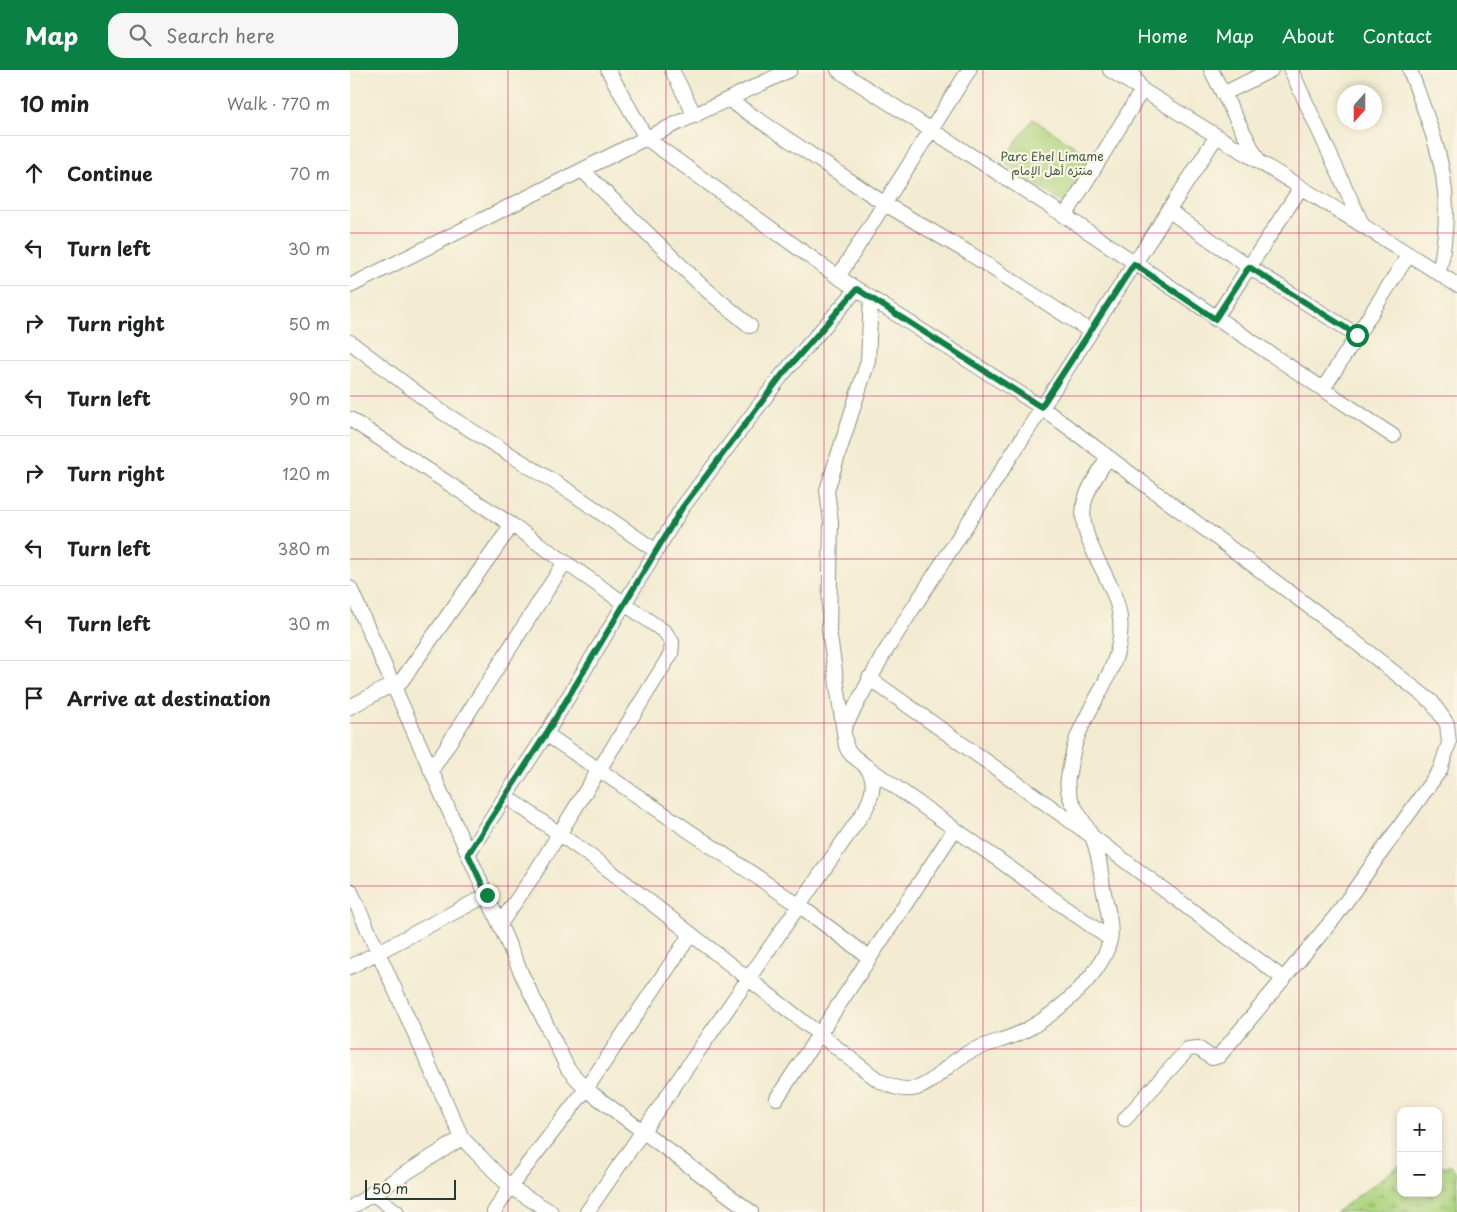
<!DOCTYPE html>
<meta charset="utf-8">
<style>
:root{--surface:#fff;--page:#f6f6f6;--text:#202124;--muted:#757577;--line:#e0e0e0;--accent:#0b8043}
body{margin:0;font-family:"Playpen Sans","Playpen Sans Arabic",sans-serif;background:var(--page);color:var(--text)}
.controls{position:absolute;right:15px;bottom:15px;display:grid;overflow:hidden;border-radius:10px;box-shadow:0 2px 8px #0003}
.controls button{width:45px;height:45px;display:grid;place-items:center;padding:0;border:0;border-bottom:1px solid var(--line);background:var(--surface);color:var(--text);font:25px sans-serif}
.compass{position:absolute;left:987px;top:15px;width:45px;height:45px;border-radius:50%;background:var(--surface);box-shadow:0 2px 8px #0003;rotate:201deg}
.scale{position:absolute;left:15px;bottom:12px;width:91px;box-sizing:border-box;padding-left:5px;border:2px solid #1f3d34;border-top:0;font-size:14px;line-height:18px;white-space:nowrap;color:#1f3d34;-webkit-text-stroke:4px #fcf5e5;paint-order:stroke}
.stop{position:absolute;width:15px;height:15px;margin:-11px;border:4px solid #0b8043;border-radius:50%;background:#fff}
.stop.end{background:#0b8043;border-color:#fff;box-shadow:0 1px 5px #0008}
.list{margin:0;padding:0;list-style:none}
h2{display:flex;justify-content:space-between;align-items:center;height:65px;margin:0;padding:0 20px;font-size:21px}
h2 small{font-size:16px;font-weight:400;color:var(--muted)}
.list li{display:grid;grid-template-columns:32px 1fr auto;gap:15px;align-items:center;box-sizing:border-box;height:75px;padding:0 20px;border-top:1px solid var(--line)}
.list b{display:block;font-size:19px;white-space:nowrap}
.list em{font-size:16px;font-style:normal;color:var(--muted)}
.icon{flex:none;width:28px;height:28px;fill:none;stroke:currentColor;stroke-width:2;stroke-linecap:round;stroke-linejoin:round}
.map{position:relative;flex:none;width:1107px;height:1142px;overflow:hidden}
header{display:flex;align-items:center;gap:30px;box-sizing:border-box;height:70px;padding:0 25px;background:var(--accent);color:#fff}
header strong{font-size:24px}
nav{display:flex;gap:28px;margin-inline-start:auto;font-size:18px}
.search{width:350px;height:45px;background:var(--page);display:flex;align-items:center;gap:12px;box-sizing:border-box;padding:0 18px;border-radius:15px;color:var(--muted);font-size:19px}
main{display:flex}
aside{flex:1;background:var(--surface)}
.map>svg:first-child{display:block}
.wetland{fill:url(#wetland-marsh);stroke:#658858}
.park{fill:#abd37d;stroke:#658858}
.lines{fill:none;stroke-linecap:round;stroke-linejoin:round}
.minor-casing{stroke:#899482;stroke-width:16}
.minor{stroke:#fff;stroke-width:14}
.route{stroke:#0b8043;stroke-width:6}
.grid{fill:none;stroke:#c2185b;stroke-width:1;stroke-opacity:0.55}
.labels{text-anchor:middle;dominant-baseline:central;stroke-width:4.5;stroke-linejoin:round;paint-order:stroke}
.park-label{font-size:12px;fill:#3b5b43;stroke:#fcf5e5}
</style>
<header>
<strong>Map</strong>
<div class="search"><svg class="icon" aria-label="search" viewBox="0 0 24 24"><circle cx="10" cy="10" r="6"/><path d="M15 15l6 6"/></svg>Search here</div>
<nav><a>Home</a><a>Map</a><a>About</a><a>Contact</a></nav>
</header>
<main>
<aside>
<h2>10 min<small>Walk · 770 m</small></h2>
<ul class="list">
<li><svg class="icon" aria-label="ahead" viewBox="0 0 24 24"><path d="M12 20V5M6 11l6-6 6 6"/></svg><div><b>Continue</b></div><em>70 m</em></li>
<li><svg class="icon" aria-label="left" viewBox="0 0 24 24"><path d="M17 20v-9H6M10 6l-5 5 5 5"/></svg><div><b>Turn left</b></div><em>30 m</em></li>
<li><svg class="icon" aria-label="right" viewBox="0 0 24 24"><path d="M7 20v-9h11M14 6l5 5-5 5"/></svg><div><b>Turn right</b></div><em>50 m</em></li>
<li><svg class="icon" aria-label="left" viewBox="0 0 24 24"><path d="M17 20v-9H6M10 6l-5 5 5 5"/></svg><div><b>Turn left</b></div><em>90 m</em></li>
<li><svg class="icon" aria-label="right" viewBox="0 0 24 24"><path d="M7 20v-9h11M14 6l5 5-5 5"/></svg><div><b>Turn right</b></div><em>120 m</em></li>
<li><svg class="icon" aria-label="left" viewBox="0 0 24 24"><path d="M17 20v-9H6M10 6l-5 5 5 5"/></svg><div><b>Turn left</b></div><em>380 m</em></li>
<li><svg class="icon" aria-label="left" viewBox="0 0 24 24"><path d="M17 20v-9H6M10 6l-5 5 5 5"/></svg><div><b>Turn left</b></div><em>30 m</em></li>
<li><svg class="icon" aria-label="arrive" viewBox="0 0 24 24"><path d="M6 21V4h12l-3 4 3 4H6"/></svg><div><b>Arrive at destination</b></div></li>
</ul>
</aside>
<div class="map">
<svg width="1107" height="1142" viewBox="0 0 1107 1142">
<defs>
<pattern id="wetland-marsh" width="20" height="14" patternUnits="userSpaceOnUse" patternTransform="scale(1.25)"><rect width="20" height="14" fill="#abd37d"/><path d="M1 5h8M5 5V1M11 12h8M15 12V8" fill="none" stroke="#8bac67"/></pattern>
</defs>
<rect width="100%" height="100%" fill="#fcf5e5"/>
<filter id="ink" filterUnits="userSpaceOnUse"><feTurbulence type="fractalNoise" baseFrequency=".02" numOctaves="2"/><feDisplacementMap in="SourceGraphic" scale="10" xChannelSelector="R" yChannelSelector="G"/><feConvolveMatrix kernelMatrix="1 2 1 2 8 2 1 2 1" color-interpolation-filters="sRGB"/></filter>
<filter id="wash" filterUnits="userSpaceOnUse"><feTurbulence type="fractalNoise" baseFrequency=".0096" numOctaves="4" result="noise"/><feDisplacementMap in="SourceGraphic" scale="20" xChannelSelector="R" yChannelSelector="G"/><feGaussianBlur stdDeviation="1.12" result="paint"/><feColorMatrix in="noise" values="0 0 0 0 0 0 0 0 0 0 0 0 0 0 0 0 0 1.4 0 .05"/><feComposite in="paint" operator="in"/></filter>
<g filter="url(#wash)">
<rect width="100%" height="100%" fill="#f3ebd1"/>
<path class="wetland" d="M 1049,1096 L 1051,1096 L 1051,1123 L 1088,1123 L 1088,1096 L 1101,1096 L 1107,1102 L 1107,1142 L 986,1142 Z"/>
<path class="park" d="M 683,49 L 744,89 L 716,135 L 652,91 Z"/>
</g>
<g filter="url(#ink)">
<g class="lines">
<defs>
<path id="minor" d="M 258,0 L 296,68 L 488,207 L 691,337 L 985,556 L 1082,632 L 1097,654 L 1099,673 L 1090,700 L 985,847 L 869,986 L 862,988 L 848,978 L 838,979 L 775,1049
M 322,0 L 345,46
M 488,0 L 715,146 L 1043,366
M 760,0 C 875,72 992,141 1107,215
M 861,0 L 909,92
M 941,0 L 1012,154
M 1060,0 C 1088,78 1107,118 1089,203
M 873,24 L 921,0
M 379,30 L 535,134 L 619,183 L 740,261
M 232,100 L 352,216 L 400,256
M 818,140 L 899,197 L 1007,265
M 715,146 L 792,20 L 780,0
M 488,207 L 619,0
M 0,216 L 296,68 L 440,0
M 865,249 L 950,119
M 0,272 L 92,342 L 222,423 L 306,481
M 973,319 L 1059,184
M 0,349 L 162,455 L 315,562 L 322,572 L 321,584 L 183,806 L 150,854
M 0,518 L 173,907 L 218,999 L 236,1019 L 401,1142
M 519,608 L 743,767 L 934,909
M 45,620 L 162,455
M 0,637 L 43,614
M 494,658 L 533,585 L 866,67
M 196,664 L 450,836 L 520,888
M 516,696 L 760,869
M 81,701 L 215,492
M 156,726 L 250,793 L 528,1010 C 576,1036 583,1001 619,982 C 637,973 658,970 676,960 C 706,944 752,905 760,870 C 763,855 756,834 753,818 C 751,802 749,782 742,767 C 734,748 714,730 718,708 C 720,695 723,680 727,668 C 742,628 775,594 770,548 C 766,508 724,469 735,430 C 739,415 750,401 758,387
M 118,784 L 196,664 L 332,438 L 432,305 L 507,219
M 0,820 L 112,1068 L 160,1117 L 201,1142
M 0,897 L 137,825
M 427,1028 L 605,759
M 22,1123 L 47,1142
M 0,1138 L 112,1068
M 144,1142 L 160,1117 L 236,1019 L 341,864
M 237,1142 L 515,740 C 522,726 528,709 515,696 C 508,688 500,687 496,676 L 479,560 L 481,452 L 477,420 L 518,291 L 521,228"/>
</defs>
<use href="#minor" class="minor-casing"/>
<use href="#minor" class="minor"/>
</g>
</g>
<g class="lines" filter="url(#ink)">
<path class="route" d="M 137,825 L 118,784 L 196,664 L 332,438 L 432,305 L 507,219 L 691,337 L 784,194 L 865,249 L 899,197 L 1007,265"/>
</g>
<path class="grid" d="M 158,0 L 158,1142M 316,0 L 316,1142M 474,0 L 474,1142M 633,0 L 633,1142M 791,0 L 791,1142M 949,0 L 949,1142M 0,163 L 1107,163M 0,326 L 1107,326M 0,489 L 1107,489M 0,653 L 1107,653M 0,816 L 1107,816M 0,979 L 1107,979"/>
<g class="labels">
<g class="park-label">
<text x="702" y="86">Parc Ehel Limame<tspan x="702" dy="14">منتزه أهل الإمام</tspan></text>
</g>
</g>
</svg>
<div class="controls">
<button>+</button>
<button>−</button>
</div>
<svg class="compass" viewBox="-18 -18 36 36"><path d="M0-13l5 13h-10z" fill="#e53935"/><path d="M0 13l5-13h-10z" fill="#757577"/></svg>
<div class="scale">50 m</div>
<div class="stop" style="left:1007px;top:265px"></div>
<div class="stop end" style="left:137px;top:825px"></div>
</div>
</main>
